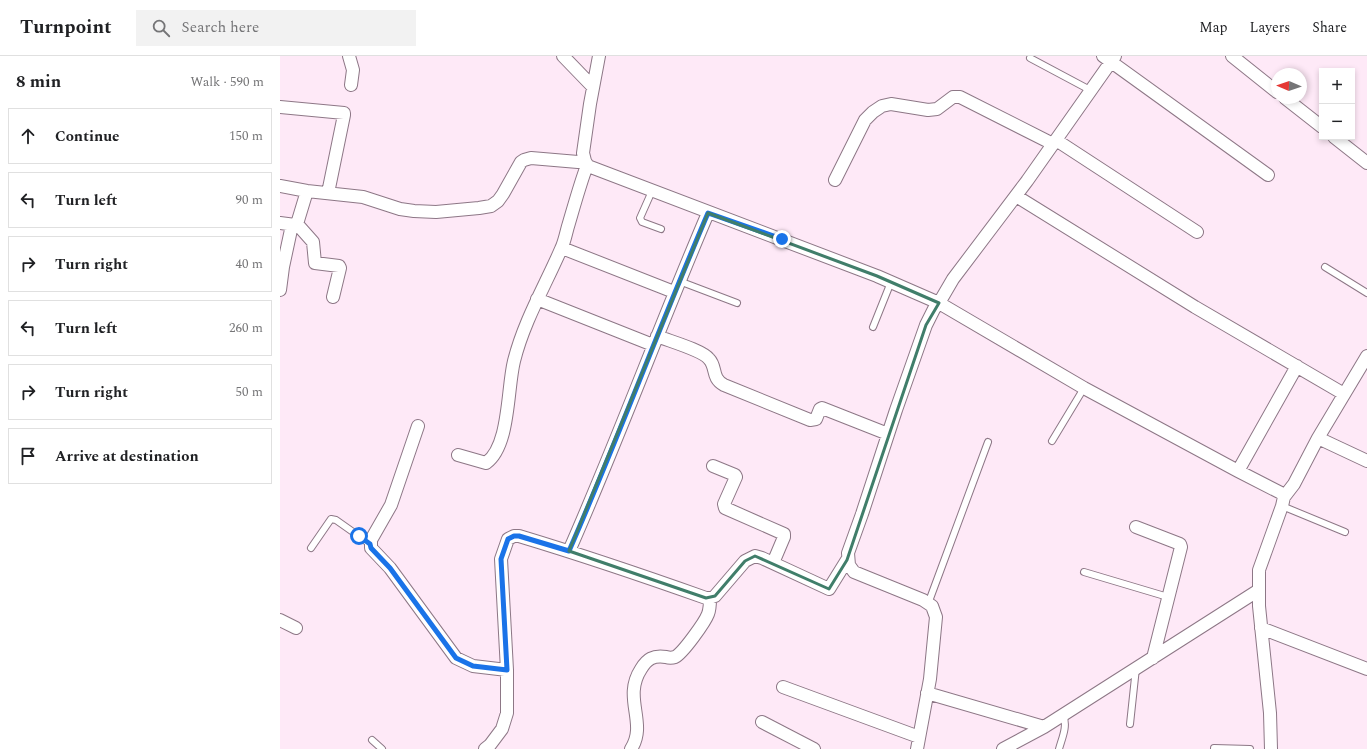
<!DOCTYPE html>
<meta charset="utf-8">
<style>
:root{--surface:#fff;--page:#f2f2f2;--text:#202124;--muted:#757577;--line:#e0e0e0}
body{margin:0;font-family:Spectral,serif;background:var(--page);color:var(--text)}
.controls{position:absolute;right:12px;top:12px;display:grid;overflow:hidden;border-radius:0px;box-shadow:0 2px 6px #0003}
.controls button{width:36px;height:36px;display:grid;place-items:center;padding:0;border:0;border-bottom:1px solid var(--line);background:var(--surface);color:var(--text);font:20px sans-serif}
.compass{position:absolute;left:991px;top:12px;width:36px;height:36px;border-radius:50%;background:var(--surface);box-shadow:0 2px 6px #0003;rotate:272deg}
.stop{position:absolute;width:12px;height:12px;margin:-9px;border:3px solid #1a73e8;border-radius:50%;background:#fff}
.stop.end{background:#1a73e8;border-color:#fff;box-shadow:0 1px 4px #0008}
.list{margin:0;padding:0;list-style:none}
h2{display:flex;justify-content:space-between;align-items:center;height:52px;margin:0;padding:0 16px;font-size:17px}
h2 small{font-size:13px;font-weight:400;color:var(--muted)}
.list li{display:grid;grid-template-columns:26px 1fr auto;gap:12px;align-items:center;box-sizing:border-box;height:56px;margin:0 8px 8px;padding:0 8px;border:1px solid var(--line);border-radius:0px}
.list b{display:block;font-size:15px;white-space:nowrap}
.list em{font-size:13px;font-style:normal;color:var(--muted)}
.icon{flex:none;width:22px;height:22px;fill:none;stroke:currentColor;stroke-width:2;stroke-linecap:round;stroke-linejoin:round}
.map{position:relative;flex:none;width:1087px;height:693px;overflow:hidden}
header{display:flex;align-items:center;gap:24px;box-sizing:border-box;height:56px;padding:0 20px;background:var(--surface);border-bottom:1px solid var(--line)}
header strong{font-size:19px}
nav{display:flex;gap:22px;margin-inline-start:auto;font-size:14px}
.search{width:280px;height:36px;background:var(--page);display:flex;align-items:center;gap:10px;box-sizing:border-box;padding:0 14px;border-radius:0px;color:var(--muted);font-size:15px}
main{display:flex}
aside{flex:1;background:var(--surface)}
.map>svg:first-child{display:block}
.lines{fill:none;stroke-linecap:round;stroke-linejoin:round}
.lane-casing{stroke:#8d7786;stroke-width:8}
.street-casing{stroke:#8d7786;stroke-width:14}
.lane{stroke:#fff;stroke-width:6}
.street{stroke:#fff;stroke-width:12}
.route{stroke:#1a73e8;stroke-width:5}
.marked{fill:none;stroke:#407e6a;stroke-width:3;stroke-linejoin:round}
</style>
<header>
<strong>Turnpoint</strong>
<div class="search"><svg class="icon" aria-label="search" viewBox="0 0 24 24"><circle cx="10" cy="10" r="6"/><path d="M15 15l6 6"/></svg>Search here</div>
<nav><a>Map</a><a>Layers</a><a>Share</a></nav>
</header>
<main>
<aside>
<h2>8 min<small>Walk · 590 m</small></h2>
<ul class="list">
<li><svg class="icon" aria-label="ahead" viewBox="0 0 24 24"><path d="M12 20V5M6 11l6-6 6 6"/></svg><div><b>Continue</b></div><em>150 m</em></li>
<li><svg class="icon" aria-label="left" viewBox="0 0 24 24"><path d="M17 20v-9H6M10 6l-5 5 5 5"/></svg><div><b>Turn left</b></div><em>90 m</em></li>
<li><svg class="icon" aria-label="right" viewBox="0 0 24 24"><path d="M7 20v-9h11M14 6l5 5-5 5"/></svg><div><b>Turn right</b></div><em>40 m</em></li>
<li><svg class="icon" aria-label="left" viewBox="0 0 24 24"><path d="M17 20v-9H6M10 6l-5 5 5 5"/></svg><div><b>Turn left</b></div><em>260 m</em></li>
<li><svg class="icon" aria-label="right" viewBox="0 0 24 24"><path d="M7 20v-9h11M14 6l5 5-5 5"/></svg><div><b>Turn right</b></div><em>50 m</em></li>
<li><svg class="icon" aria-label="arrive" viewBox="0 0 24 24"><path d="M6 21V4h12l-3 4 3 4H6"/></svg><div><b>Arrive at destination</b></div></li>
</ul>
</aside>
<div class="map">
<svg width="1087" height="693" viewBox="0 0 1087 693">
<rect width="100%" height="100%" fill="#fee9f7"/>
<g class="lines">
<defs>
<path id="lane" d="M 750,2 L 810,34
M 372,135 L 360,162 L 362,166 L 381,173
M 1045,211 L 1087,237
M 399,225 L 457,247
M 593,271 L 611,226
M 772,385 L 804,332
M 1002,450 L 1065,476
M 31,492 L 51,463 L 56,464 L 90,488
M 804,516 L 888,541
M 648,548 L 708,386
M 850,668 L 856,612
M 92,684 L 102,693
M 934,692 L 970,693
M 779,693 C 782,682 788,670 783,659"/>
<path id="street" d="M 69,0 L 73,14 L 71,29
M 283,0 L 313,31
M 319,0 L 310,48 L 303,97 L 305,105 L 308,110 L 597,220 L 659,247 L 804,332 L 958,415 L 1001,437 L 1004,441 L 1002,450 L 979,514 L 979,550 L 990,657 L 991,693
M 823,0 L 988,119
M 952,0 L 997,36
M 1005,42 L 1042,71
M 0,51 L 64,57 L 64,59 L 48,137
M 1054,81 L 1087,107
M 776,84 L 917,176
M 555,124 L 585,64 L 593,56 L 602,50 L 611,48 L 648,54 L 657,53 L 673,41 L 680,41 L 773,88
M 0,130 L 27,135 L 83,141 L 120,153 L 134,155 L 156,156 L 199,152 L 211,150 L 218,145 L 223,138 L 241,106 L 244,104 L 251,102 L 298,106 L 305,105
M 736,140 L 915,251 L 1064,338
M 0,167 L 15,169 L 17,168 L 27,135
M 17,168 L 33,186 L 35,207 L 59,210 L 60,212 L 53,241
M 282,192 L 394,236
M 0,234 L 3,211 L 12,169
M 257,243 L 373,289
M 377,280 C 389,285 422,294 429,303 C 437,311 431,322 444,329 L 530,364 L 536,363 L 540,353 L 542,352 L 608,378
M 138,370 L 111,449 L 91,484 L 91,492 L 110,512 L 176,602 L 193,610 L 227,614
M 1038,382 L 1087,405
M 178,399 L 206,407 C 230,390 227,333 234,305 C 244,265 265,230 281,193 C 285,185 286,176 289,167 C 294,150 299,132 305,115 L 308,110
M 433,410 L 455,419 L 456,421 L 444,448 L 445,452 L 504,478 L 504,481 L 493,507
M 958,415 L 1017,310
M 1004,441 L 1014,428 L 1038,382 L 1087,300
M 856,471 L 900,488 L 901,491 L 873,602
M 289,495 C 338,384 380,269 428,157
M 0,564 L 16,572
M 981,572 L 1087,613
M 503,631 L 639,681
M 647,637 L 764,671
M 482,666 L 534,693
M 205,693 L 210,689 L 222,673 L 227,657 L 227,614 L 221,503 L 228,483 L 234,480 L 239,480 C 302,499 364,520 426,542 L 430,542 L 435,540 L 465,505 L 475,500 L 482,502 L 549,533 L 567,504
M 351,693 C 368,667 342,642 361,613 C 367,603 373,599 386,601 C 389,602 392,602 395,601 C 403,597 425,566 428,558 C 430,553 430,548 430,542
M 637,693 L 650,623 L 656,561 L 652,550 L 643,544 L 574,516 L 569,509 L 568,497 L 582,458 L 616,354 L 646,269 L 654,253 L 659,247 L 673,223 L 747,125 L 835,0
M 723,693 L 764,671 L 979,534"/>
</defs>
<use href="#lane" class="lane-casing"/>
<use href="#street" class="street-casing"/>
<use href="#lane" class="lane"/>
<use href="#street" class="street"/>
</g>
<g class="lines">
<path class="route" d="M 79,480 L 90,488 L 91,492 L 110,512 L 176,602 L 193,610 L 227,614 L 221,503 L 228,483 L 234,480 L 239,480 L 289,495 C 338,383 380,269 428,157 L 502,183"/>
</g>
<path class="marked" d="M 428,157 L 597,220 L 659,247 L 646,269 L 567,504 L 549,533 L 475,500 L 465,505 L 435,540 L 426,542 L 289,495 Z"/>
</svg>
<div class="controls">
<button>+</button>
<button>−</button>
</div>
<svg class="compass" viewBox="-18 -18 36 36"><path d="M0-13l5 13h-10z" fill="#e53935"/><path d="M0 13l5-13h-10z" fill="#757577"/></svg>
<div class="stop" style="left:79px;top:480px"></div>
<div class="stop end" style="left:502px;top:183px"></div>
</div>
</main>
